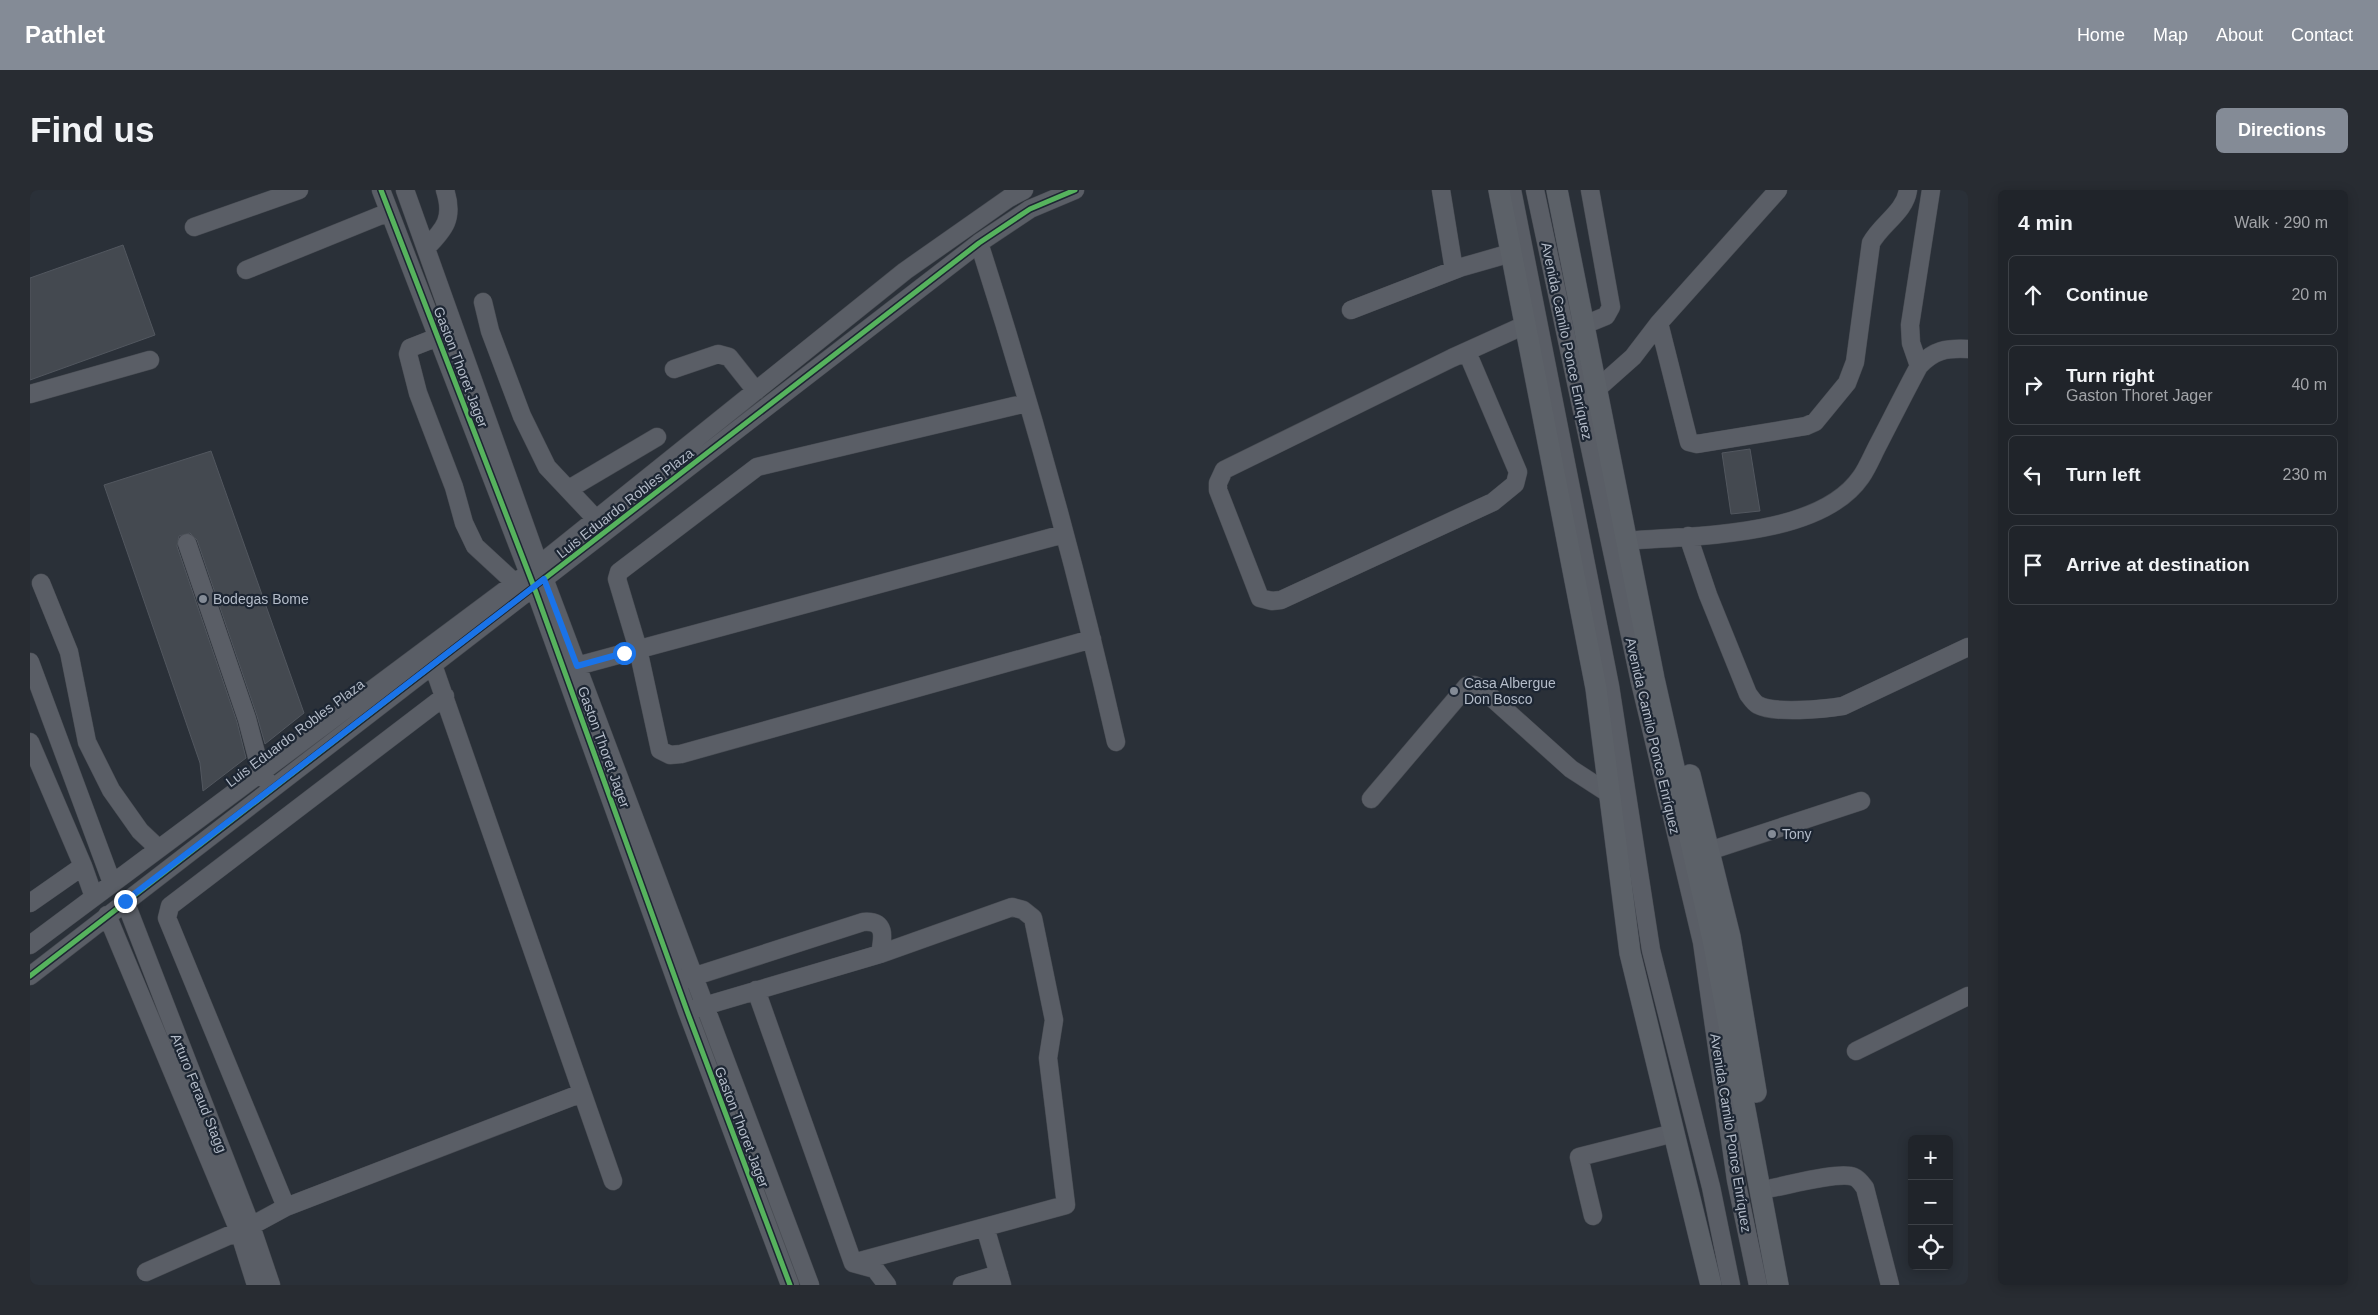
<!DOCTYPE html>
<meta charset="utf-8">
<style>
:root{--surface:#20242a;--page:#282c32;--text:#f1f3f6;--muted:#a2a4a8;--line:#3d4147;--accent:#848b96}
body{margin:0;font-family:Arial,sans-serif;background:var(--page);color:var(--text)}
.controls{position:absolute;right:15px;bottom:15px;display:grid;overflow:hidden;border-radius:8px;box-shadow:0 2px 12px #0003}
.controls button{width:45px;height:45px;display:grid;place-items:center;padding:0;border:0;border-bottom:1px solid var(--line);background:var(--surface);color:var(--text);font:25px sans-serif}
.stop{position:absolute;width:15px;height:15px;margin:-11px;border:4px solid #1a73e8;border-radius:50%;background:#fff}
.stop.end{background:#1a73e8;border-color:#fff;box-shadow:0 1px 5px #0008}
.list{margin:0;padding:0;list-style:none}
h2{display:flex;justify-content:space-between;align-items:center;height:65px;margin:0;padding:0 20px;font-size:21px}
h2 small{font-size:16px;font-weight:400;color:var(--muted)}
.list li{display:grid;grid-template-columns:32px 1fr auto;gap:15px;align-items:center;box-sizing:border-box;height:80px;margin:0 10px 10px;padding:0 10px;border:1px solid var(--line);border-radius:8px}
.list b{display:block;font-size:19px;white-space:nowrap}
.list p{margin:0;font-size:16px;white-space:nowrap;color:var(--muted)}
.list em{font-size:16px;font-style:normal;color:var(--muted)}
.icon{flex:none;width:28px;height:28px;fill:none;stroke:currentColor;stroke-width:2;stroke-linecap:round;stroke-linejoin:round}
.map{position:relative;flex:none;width:1938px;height:1095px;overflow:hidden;border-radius:8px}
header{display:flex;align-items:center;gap:30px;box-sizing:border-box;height:70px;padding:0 25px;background:var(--accent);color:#fff}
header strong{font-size:24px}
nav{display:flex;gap:28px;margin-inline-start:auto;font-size:18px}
.intro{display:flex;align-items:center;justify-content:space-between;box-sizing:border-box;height:120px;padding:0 30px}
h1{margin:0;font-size:35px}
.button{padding:12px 22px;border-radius:8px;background:var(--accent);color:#fff;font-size:18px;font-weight:700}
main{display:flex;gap:30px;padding:0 30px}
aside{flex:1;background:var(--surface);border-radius:8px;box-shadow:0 2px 12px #0003}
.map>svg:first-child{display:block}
.building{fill:#444950;stroke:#52575f}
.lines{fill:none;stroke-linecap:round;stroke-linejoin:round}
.minor-casing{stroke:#484c53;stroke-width:19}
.major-casing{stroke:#484c55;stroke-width:22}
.minor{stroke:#5a5e66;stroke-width:18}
.major{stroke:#5c6168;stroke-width:21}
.cycleway-casing{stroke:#1d2633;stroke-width:8}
.cycleway{stroke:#56b35d;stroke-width:5}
.route{stroke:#1a73e8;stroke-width:6}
.poi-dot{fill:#848b96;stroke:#1d2633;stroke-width:2}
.labels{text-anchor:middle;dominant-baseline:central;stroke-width:4.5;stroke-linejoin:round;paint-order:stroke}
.street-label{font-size:14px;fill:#b4bcc9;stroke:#1d2633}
.poi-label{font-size:14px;fill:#b4bcc9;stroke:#1d2633;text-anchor:start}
</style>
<header>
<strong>Pathlet</strong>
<nav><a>Home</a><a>Map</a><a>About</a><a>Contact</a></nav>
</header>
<div class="intro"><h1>Find us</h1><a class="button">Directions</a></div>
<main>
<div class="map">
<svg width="1938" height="1095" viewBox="0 0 1938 1095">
<rect width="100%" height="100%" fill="#2a3038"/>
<path class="building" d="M 93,55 L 125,145 L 0,190 L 0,88 Z
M 1720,259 L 1730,321 L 1701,324 L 1692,263 Z
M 181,261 L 274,523 L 235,554 L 227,526 L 167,350 L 160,343 L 149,346 L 147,356 L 207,532 L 216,568 L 173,601 L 170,573 L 74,295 Z"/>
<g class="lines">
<defs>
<path id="minor" d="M 351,0 L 504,397 L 657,821 L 760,1095
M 375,0 L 509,375 L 780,1095
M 1411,0 L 1424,80
M 1482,0 L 1580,496 L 1621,760 L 1681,997 L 1701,1095
M 1505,0 L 1610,492 L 1672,752 L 1706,990 L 1728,1095
M 164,37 L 269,0
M 949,53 C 1002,217 1048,384 1086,552
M 396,58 C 415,39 424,28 415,0
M 216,80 L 359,22
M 453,112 L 460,141 L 492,226 L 517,277 L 566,329
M 1321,120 L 1432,77 L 1481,63
M 1629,133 L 1659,252 L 1667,254 L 1776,236 L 1785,232 L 1817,193 L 1825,172 L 1841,53 C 1851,34 1875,22 1878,0
M 1554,135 L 1576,126 L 1581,117 L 1560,0
M 408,147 L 380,158 L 378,164 L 388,203 L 424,297 L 434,333 L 445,356 L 485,393
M 1437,162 L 1488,282 L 1485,294 L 1463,312 L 1251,410 L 1242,411 L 1230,408 L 1188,300 L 1188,293 L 1194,280 L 1422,168 L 1495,135
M 1889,176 L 1881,153 L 1880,135 L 1901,0
M 644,179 L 688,164 L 699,167 L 726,201
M 1567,199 L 1603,167 L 1629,133 L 1748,0
M 0,204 L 120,170
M 996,213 L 727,277 L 589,382 L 587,389 L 608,459 L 630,560 L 640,565 L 651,564 L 1062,449
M 539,299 L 627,247
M 1658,346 L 1678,405 L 1718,504 C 1721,508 1724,513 1728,515 C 1744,524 1795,519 1813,516 L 1938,457
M 1597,351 C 1663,345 1789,348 1831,287 C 1838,277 1843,264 1849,253 C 1862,228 1875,202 1889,176 C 1904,160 1916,158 1938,159
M 157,353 L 217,529 L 231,582 L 237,591
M 11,393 L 39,462 L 57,552 L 81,600 L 110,641 L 128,658
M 0,472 L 82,693
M 403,475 L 583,991
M 547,476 L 1034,344
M 415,506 L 140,716 L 137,728 L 256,1017 L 552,903
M 0,552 L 53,676 L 64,707
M 1341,609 L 1437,496 L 1444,495 L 1451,498 L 1541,579 L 1578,603
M 1679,661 L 1831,611
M 95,711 L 221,1036 L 241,1095
M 0,713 L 53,676
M 77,725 L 209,1041 L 226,1095
M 0,755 L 509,375 L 875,81 L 979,8 L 994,0
M 0,786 L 949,53 L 1000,19 L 1045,0
M 653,790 L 833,732 C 857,730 853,748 850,764
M 664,819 L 850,764 L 982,717 L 993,720 L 1003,728 L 1024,830 L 1018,868 L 1036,1015 L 823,1073 L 726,800
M 1826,861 L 1938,806
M 1742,998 C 1759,995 1810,981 1824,987 C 1829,989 1832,994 1835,998 L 1860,1095
M 1563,1026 L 1549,967 L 1644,943
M 221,1036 L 256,1017
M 955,1037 L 972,1095
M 823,1073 L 845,1079 L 857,1095
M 116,1082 L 209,1041
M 932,1095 L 969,1084"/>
<path id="major" d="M 1469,0 L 1566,498 L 1600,763 L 1681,1095
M 1527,0 L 1624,489 L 1683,750 L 1748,1095
M 1660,585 L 1700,747 L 1726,902"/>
</defs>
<use href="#minor" class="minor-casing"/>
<use href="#major" class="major-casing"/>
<use href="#minor" class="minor"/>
<use href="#major" class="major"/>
<defs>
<path id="cycleway" d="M 351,0 L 504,397 L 657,821 L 760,1095
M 0,786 L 949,53 L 1000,19 L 1045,0"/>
</defs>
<use href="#cycleway" class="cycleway-casing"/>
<use href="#cycleway" class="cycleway"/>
</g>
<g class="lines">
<path class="route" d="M 95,711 L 514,389 L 547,476 L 594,463"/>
</g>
<g class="poi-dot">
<circle cx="173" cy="409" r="5"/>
<circle cx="1424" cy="501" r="5"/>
<circle cx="1742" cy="644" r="5"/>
</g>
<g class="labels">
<g class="street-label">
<text transform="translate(1537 151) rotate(78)">Avenida Camilo Ponce Enríquez</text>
<text transform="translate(431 177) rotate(69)">Gaston Thoret Jager</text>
<text transform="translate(595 313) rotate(-38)">Luis Eduardo Robles Plaza</text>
<text transform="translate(265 543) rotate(-37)">Luis Eduardo Robles Plaza</text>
<text transform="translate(1623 546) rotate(77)">Avenida Camilo Ponce Enríquez</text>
<text transform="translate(574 557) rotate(70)">Gaston Thoret Jager</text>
<text transform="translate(169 903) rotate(68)">Arturo Feraud Stagg</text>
<text transform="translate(712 937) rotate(69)">Gaston Thoret Jager</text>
<text transform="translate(1701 943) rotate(81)">Avenida Camilo Ponce Enríquez</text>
</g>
<g class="poi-label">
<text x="183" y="409">Bodegas Bome</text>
<text x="1434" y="493">Casa Albergue<tspan x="1434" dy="16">Don Bosco</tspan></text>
<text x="1752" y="644">Tony</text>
</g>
</g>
</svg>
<div class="controls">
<button>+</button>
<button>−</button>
<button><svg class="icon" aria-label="locate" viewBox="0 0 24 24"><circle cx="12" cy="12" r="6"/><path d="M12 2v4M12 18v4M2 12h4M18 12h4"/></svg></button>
</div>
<div class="stop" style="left:594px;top:463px"></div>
<div class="stop end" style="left:95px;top:711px"></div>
</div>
<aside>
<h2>4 min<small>Walk · 290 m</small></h2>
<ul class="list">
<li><svg class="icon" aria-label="ahead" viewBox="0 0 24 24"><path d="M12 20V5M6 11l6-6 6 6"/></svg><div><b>Continue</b></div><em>20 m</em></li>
<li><svg class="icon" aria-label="right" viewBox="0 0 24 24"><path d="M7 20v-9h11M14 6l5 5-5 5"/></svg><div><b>Turn right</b><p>Gaston Thoret Jager</p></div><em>40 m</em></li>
<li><svg class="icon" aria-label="left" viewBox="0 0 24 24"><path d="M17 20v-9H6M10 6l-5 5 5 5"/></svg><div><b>Turn left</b></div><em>230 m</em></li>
<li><svg class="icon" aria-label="arrive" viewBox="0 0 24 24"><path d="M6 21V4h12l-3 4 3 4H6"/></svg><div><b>Arrive at destination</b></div></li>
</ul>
</aside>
</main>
